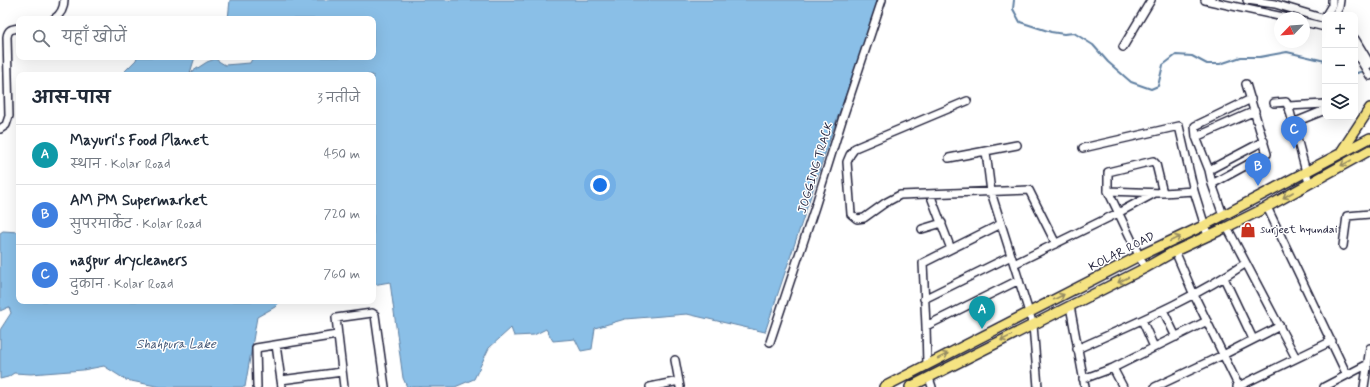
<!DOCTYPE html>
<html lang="hi">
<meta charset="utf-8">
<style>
:root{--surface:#fff;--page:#f6f6f7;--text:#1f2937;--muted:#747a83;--line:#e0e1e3;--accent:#1a73e8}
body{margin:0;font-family:Mynerve,"Playpen Sans Deva",sans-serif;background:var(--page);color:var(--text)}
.controls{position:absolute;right:12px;top:12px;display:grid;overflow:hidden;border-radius:8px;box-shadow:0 4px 16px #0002}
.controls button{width:36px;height:36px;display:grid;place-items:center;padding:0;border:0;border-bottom:1px solid var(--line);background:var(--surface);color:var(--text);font:20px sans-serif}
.compass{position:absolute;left:1274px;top:12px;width:36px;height:36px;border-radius:50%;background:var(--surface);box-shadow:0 4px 16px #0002;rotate:245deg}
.you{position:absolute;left:600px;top:185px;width:14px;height:14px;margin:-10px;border:3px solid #fff;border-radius:50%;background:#1a73e8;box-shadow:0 0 0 6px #1a73e833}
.badge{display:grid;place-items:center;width:26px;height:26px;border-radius:50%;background:var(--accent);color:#fff;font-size:13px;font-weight:700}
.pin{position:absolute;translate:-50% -33px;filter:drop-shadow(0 1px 2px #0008)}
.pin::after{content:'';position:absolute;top:21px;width:14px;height:12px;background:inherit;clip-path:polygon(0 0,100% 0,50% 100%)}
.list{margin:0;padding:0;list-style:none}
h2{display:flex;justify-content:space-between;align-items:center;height:52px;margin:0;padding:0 16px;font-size:17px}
h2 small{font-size:13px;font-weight:400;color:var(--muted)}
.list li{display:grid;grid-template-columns:26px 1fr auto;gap:12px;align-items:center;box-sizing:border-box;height:60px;padding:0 16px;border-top:1px solid var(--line)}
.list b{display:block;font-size:15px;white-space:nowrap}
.list p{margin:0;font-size:13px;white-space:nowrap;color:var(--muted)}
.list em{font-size:13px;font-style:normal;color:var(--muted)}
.icon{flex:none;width:22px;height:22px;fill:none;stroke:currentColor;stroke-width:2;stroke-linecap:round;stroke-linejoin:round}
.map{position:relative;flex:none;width:1370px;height:387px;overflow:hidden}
.search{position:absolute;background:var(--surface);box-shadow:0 4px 16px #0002;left:16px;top:16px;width:360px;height:44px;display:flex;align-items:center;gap:10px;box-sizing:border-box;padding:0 14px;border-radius:8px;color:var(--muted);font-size:15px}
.panel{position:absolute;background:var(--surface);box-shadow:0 4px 16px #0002;left:16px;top:72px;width:360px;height:232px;border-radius:8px}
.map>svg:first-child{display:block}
.water{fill:#8abfe7;stroke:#6080a2}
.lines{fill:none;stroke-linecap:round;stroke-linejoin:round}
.stream{stroke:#6080a2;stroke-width:2}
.minor-casing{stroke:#22223b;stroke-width:10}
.major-casing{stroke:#22223b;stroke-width:12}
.minor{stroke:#fff;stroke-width:7}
.major{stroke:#f5e382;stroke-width:9}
.oneway{stroke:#968c62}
.labels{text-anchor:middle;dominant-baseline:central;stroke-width:3;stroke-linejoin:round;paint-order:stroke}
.street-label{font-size:12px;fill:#22223b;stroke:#fff}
.poi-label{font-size:12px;fill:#22223b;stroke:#fff;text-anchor:start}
.water-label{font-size:13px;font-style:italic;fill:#465977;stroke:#fff}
</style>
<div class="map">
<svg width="1370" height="387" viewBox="0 0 1370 387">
<rect width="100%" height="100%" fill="#fff"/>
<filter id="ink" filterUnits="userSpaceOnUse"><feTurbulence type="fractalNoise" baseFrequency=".025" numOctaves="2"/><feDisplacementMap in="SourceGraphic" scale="8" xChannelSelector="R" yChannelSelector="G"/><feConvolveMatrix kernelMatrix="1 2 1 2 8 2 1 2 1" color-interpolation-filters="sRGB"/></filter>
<g filter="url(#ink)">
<path class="water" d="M 230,0 L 880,0 L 832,133 L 765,332 L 687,314 L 625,319 L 595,328 L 592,349 L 581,351 L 575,339 L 553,341 L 546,329 L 534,335 L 514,336 L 511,328 L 489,348 L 474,379 L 455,387 L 407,387 L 403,378 L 390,282 L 373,285 L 373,75 L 125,75 L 124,72 L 136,60 L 137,57 L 195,57 L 190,73 L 207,62 L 215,59 L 225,65 L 250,63 L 253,57 L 373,57 L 373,19 L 228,19 Z
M 3,231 L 19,232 L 19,301 L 281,301 L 275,307 L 257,317 L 245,387 L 161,387 L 126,380 L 104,366 L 83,370 L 31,374 L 14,373 L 8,377 L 0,379 L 0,330 L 11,313 L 9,307 L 0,311 L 0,233 Z"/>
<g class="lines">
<path class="stream" d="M 1014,0 L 1013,9 L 1020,22 L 1051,32 L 1064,34 L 1074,33 L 1093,45 L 1108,62 L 1131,82 L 1151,89 L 1158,86 L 1163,65 L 1176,55 L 1192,56 L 1207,64 L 1220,64 L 1241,57 L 1260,57 L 1287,52 L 1325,61
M 1355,73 L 1357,73 L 1370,69"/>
<defs>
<path id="minor" d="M 1205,0 L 1288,18
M 1247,0 L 1275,4 L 1325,19
M 1326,15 L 1332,5 L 1332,0
M 1335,15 L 1339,7 L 1340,0
M 54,19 C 60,15 64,8 64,0
M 1304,22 L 1325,27
M 1355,39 L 1370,64
M 1123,47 L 1151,0
M 1355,51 L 1370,76
M 967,101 L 855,148 L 850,155 L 847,162 L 851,214 L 857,219 L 864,218 L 885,203 L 900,195 L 1029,190 L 1056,244
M 1274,103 L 1286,102 L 1289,108 L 1309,183
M 1288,106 L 1325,104
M 1293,123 L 1325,110
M 0,129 L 6,125 L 9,116 L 7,37 C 8,29 12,29 19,28
M 1196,137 L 1255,111
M 1083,148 L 1179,126 L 1194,191 L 1208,236
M 986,152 L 991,192 L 1033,325 L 1038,387
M 949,158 L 1017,145
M 1209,170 L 1264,141
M 1212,184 L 1267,154 L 1246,84
M 1108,191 L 1108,172 L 1153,161 L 1156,164 L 1163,193
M 930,194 L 951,249
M 1267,207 L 1347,375
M 1223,215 L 1212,184 L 1209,170 L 1196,137 L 1195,126 L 1251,99
M 1227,227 L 1296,358
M 922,229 L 942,223
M 1343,246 L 1347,216 L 1370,214
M 1175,251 L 1194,295 L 1239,387
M 1014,264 L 1118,213 L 1155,193
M 1145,268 L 1108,191 L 1163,193 L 1194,191
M 1224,278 L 1253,339
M 924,299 L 1011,256
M 1070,306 L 1085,387
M 1163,310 L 1176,337
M 1142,320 L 1154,347
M 926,326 L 1019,280
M 770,342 L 815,207 L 843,117 L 882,0
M 276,345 L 282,387
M 1077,349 C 1135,323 1193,299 1246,263
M 675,360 L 680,387
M 927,365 L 926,326 L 923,263 L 1001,224
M 1113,368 L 1123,387
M 929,378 L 932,387
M 1083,379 L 1113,368 L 1207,321
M 281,380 L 342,372
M 257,387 L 256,348 L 337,335
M 344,387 L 336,318 L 372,313 L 375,315 L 385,387
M 650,387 L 679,381
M 1155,387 L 1223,355 L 1280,326
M 1237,387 L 1332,341
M 1324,387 L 1368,364
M 1364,387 L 1370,348"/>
<path id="major" d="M 1341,152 L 1370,108
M 884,387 L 1139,256 L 1205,225 L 1370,138
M 910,387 L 1145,268 L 1175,251 L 1227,227 L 1267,207 L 1370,150"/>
</defs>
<use href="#minor" class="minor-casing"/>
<use href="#major" class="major-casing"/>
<use href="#minor" class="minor"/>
<use href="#major" class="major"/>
</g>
<defs><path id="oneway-shaft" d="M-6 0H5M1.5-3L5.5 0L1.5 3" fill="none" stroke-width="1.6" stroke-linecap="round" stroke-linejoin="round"/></defs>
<g class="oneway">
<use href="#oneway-shaft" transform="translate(1346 163) rotate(152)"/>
<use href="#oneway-shaft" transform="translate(1288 195) rotate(150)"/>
<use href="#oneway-shaft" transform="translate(1175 239) rotate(-25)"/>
<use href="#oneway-shaft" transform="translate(1123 280) rotate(153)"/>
<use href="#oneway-shaft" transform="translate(1059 297) rotate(-27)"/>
<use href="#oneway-shaft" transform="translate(1006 338) rotate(154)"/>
<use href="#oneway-shaft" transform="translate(943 356) rotate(-27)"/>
</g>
</g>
<defs>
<symbol id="shop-bare" viewBox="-9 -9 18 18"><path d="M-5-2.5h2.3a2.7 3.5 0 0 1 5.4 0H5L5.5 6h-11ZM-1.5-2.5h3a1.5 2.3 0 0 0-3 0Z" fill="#c8321e" stroke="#fff" stroke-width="2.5" paint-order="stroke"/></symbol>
</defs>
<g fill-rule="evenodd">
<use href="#shop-bare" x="1237" y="219" width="22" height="22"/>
</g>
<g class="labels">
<g class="street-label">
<text transform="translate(816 168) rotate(-73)">JOGGING TRACK</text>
<text transform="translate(1122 252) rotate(-27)">KOLAR ROAD</text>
</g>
<g class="poi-label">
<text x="1260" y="230">surjeet hyundai</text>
</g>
<g class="water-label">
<text x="176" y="344">Shahpura Lake</text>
</g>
</g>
</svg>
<div class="controls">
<button>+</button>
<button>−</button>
<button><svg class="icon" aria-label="layers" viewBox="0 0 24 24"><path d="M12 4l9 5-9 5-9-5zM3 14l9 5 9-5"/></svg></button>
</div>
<svg class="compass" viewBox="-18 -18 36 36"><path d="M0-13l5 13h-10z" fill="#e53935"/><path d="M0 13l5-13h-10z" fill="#747a83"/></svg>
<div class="you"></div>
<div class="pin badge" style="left:982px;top:329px;background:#0f9aa8">A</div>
<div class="pin badge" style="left:1258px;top:186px;background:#3f7fe0">B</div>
<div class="pin badge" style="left:1294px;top:149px;background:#3f7fe0">C</div>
<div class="search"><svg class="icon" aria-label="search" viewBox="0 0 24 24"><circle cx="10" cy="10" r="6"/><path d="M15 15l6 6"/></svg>यहाँ खोजें</div>
<section class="panel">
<h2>आस-पास<small>3 नतीजे</small></h2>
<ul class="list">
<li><span class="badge" style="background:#0f9aa8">A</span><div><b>Mayuri's Food Planet</b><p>स्थान · Kolar Road</p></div><em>450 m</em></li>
<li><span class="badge" style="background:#3f7fe0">B</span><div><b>AM PM Supermarket</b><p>सुपरमार्केट · Kolar Road</p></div><em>720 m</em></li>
<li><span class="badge" style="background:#3f7fe0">C</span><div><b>nagpur drycleaners</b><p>दुकान · Kolar Road</p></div><em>760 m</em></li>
</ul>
</section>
</div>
